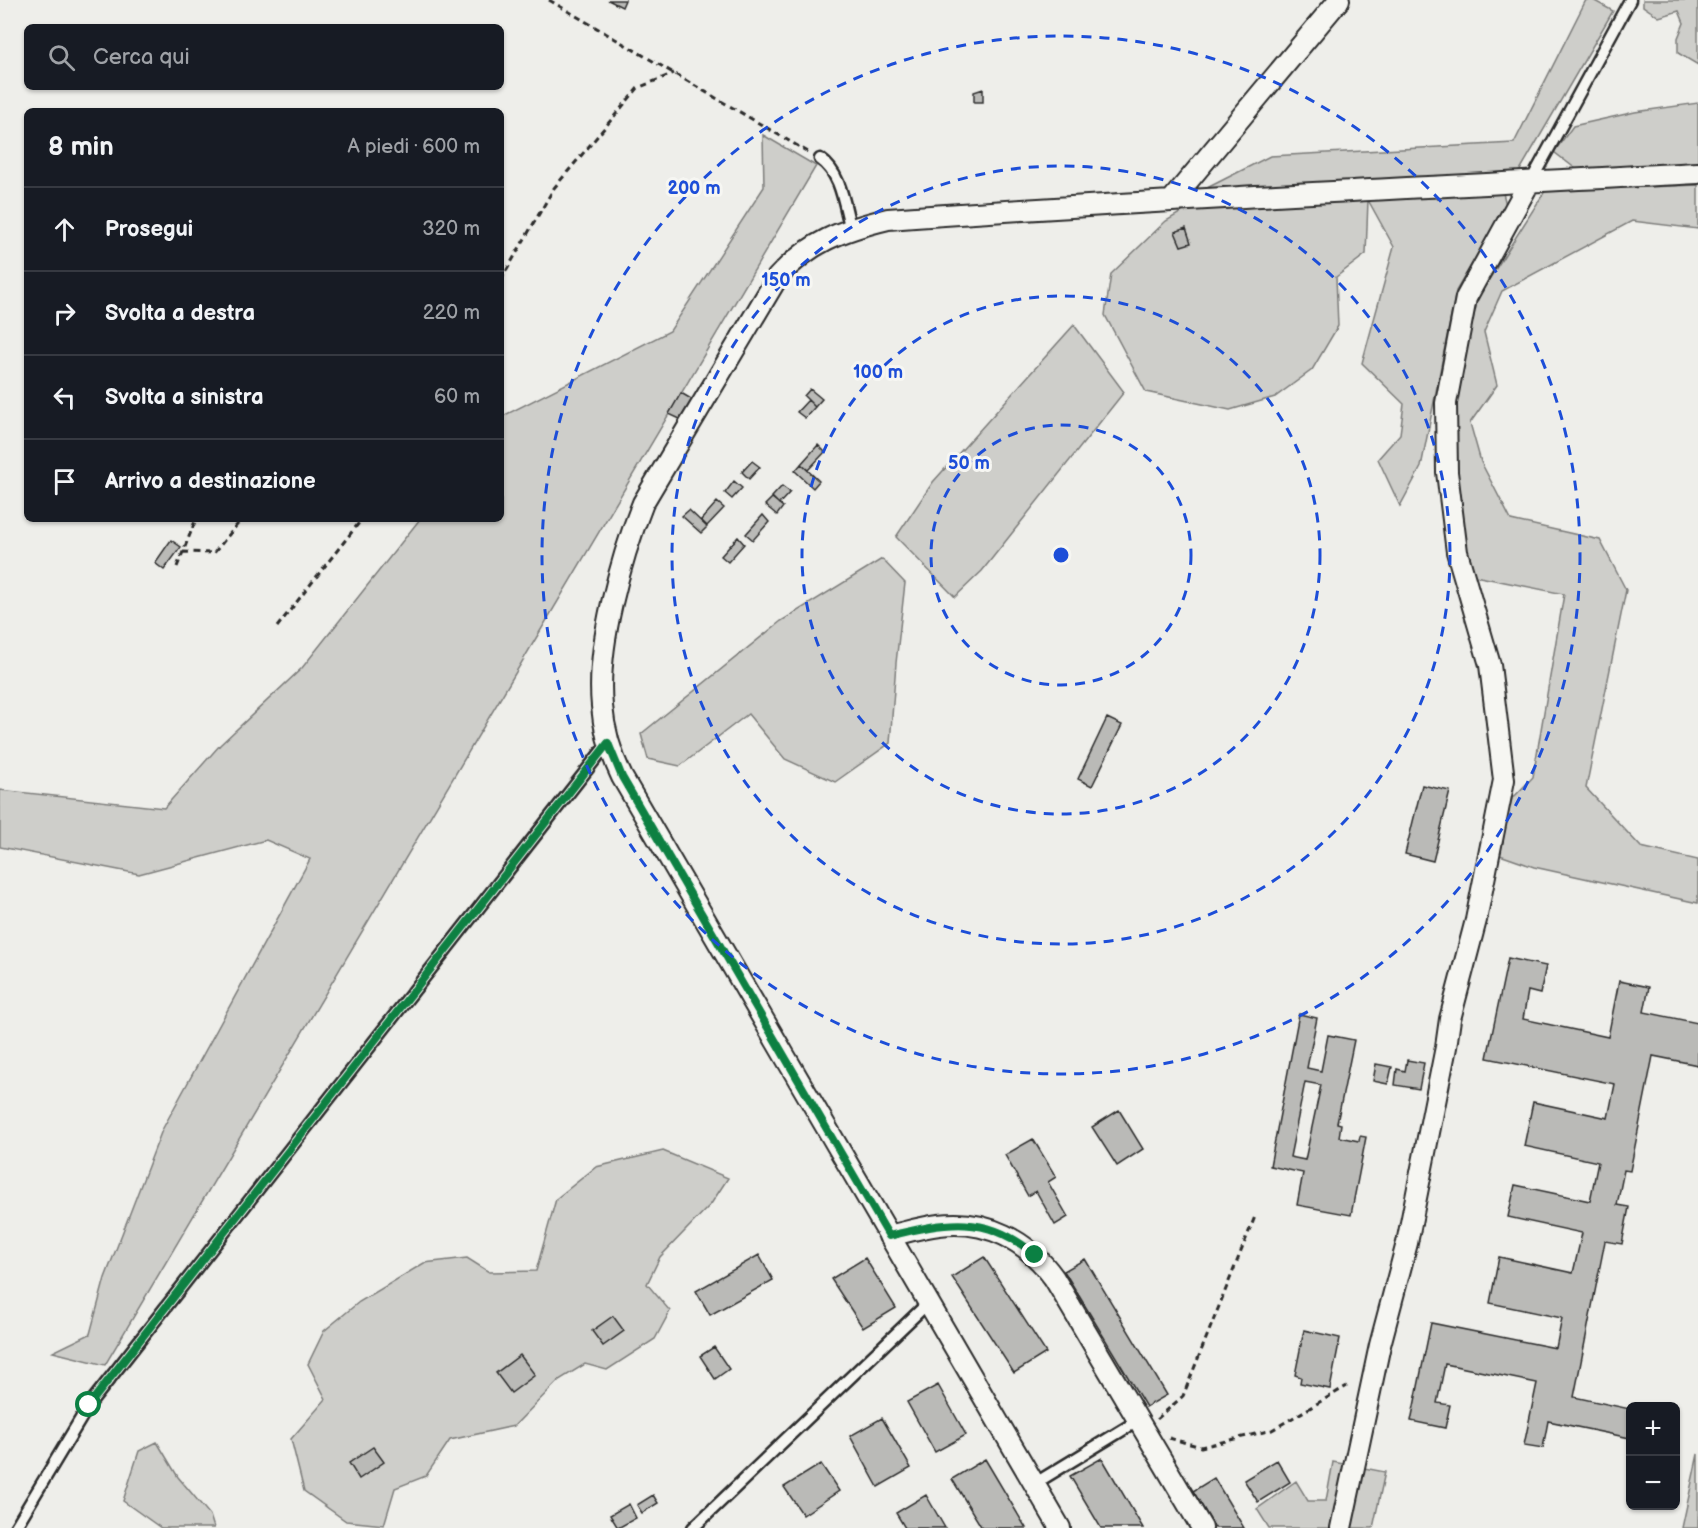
<!DOCTYPE html>
<html lang="it">
<meta charset="utf-8">
<style>
:root{--surface:#171b24;--page:#20242c;--text:#f1f3f6;--muted:#9ea1a6;--line:#363941}
body{margin:0;font-family:"Balsamiq Sans",sans-serif;background:var(--page);color:var(--text)}
.controls{position:absolute;right:18px;bottom:18px;display:grid;overflow:hidden;border-radius:9px;box-shadow:0 2px 4px #0004}
.controls button{width:54px;height:54px;display:grid;place-items:center;padding:0;border:0;border-bottom:2px solid var(--line);background:var(--surface);color:var(--text);font:30px sans-serif}
.stop{position:absolute;width:18px;height:18px;margin:-14px;border:4px solid #0b8043;border-radius:50%;background:#fff}
.stop.end{background:#0b8043;border-color:#fff;box-shadow:0 2px 6px #0008}
.list{margin:0;padding:0;list-style:none}
h2{display:flex;justify-content:space-between;align-items:center;height:78px;margin:0;padding:0 24px;font-size:26px}
h2 small{font-size:20px;font-weight:400;color:var(--muted)}
.list li{display:grid;grid-template-columns:39px 1fr auto;gap:18px;align-items:center;box-sizing:border-box;height:84px;padding:0 24px;border-top:2px solid var(--line)}
.list b{display:block;font-size:22px;white-space:nowrap}
.list em{font-size:20px;font-style:normal;color:var(--muted)}
.icon{flex:none;width:33px;height:33px;fill:none;stroke:currentColor;stroke-width:2;stroke-linecap:round;stroke-linejoin:round}
.map{position:relative;flex:none;width:1698px;height:1528px;overflow:hidden}
.search{position:absolute;background:var(--surface);box-shadow:0 2px 4px #0004;left:24px;top:24px;width:480px;height:66px;display:flex;align-items:center;gap:15px;box-sizing:border-box;padding:0 21px;border-radius:9px;color:var(--muted);font-size:22px}
.panel{position:absolute;background:var(--surface);box-shadow:0 2px 4px #0004;left:24px;top:108px;width:480px;height:414px;border-radius:9px}
.map>svg:first-child{display:block}
.green{fill:#cececa;stroke:#7c7c7a;stroke-width:1.5}
.building{fill:#babab7;stroke:#2b2b2b;stroke-width:1.5;fill-rule:evenodd}
.lines{fill:none;stroke-linecap:round;stroke-linejoin:round}
.service-casing{stroke:#2b2b2b;stroke-width:15}
.minor-casing{stroke:#2b2b2b;stroke-width:24}
.path{stroke:#2b2b2b;stroke-width:3;stroke-dasharray:6 4.5;stroke-linecap:butt}
.service{stroke:#f6f6f2;stroke-width:10}
.minor{stroke:#f6f6f2;stroke-width:20}
.route{stroke:#0b8043;stroke-width:8}
.ring{fill:none;stroke:#1d4ed8;stroke-width:3;stroke-dasharray:10 8}
.centre{fill:#1d4ed8;stroke:#f6f6f2;stroke-width:3}
.ring-label{font-size:18px;text-anchor:middle;font-weight:bold;fill:#1d4ed8;stroke:#f6f6f2;stroke-width:6;stroke-linejoin:round;paint-order:stroke}
</style>
<div class="map">
<svg width="1698" height="1528" viewBox="0 0 1698 1528">
<rect width="100%" height="100%" fill="#eeeeea"/>
<filter id="ink" filterUnits="userSpaceOnUse"><feTurbulence type="fractalNoise" baseFrequency=".0167" numOctaves="2"/><feDisplacementMap in="SourceGraphic" scale="12" xChannelSelector="R" yChannelSelector="G"/><feConvolveMatrix kernelMatrix="1 2 1 2 8 2 1 2 1" color-interpolation-filters="sRGB"/></filter>
<g filter="url(#ink)">
<path class="green" d="M 1586,0 L 1593,0 L 1613,11 L 1519,172 L 1207,188 L 1270,156 L 1514,143 Z
M 1643,0 L 1698,0 L 1698,65 L 1678,53 L 1678,38 L 1684,23 L 1679,11 L 1659,17 L 1643,6 Z
M 1698,103 L 1698,162 L 1576,169 L 1554,152 L 1573,126 L 1635,112 Z
M 763,135 L 816,166 L 105,1365 L 53,1352 L 90,1334 L 105,1278 L 162,1130 L 310,859 L 266,840 L 139,874 L 0,847 L 0,790 L 164,808 L 220,745 L 302,668 L 420,519 L 501,519 L 501,417 L 670,331 L 764,187 Z
M 1698,185 L 1698,229 L 1632,221 L 1502,291 L 1484,332 L 1497,385 L 1470,423 L 1481,462 L 1511,520 L 1600,540 L 1626,590 L 1586,788 L 1641,847 L 1698,860 L 1698,903 L 1534,867 L 1497,854 L 1512,799 L 1533,777 L 1564,594 L 1475,576 L 1456,541 L 1454,406 L 1478,297 L 1545,191 Z
M 1503,193 L 1506,205 L 1456,291 L 1421,467 L 1400,506 L 1378,459 L 1400,434 L 1404,404 L 1362,363 L 1394,247 L 1368,200 L 1366,254 L 1336,277 L 1338,326 L 1312,370 L 1275,397 L 1230,410 L 1146,392 L 1105,315 L 1111,274 L 1166,221 L 1185,210 L 1367,199 Z
M 1074,325 L 1124,392 L 982,571 L 955,597 L 896,537 L 933,482 Z
M 882,559 L 905,583 L 896,663 L 890,743 L 835,782 L 785,759 L 748,714 L 680,766 L 648,759 L 641,734 L 781,621 Z
M 663,1151 L 728,1178 L 711,1204 L 660,1257 L 647,1284 L 670,1311 L 655,1339 L 607,1370 L 585,1364 L 559,1380 L 514,1426 L 450,1440 L 426,1476 L 395,1488 L 384,1525 L 346,1521 L 304,1491 L 291,1439 L 326,1399 L 308,1364 L 324,1331 L 359,1302 L 424,1263 L 467,1258 L 489,1272 L 536,1271 L 556,1199 L 596,1167 Z
M 157,1442 L 178,1477 L 210,1515 L 214,1528 L 161,1528 L 123,1501 L 139,1451 Z
M 1698,1454 L 1698,1528 L 1682,1528 Z
M 1333,1462 L 1385,1472 L 1373,1528 L 1269,1528 L 1257,1509 L 1296,1481 L 1308,1501 L 1326,1501 Z"/>
<path class="building" d="M 608,0 L 625,0 L 622,7 Z
M 983,89 L 983,102 L 974,102 L 974,92 Z
M 1186,228 L 1191,243 L 1181,246 L 1175,232 Z
M 810,389 L 822,399 L 815,407 L 804,396 Z
M 681,393 L 693,400 L 680,419 L 669,414 Z
M 808,400 L 815,407 L 805,418 L 797,412 Z
M 818,445 L 825,452 L 808,470 L 801,464 Z
M 752,461 L 760,467 L 749,479 L 742,472 Z
M 801,464 L 819,481 L 813,488 L 795,471 Z
M 734,481 L 742,488 L 732,499 L 725,493 Z
M 782,486 L 790,492 L 779,504 L 772,497 Z
M 772,498 L 783,507 L 777,515 L 765,505 Z
M 717,502 L 724,508 L 707,526 L 701,520 Z
M 689,510 L 707,527 L 701,533 L 682,516 Z
M 763,515 L 769,522 L 753,540 L 746,534 Z
M 738,537 L 744,544 L 728,562 L 721,556 Z
M 171,540 L 181,547 L 164,570 L 155,563 Z
M 1107,718 L 1122,725 L 1092,786 L 1078,779 Z
M 1422,785 L 1450,791 L 1433,861 L 1405,854 Z
M 1508,958 L 1546,966 L 1540,994 L 1528,991 L 1523,1019 L 1608,1037 L 1619,981 L 1649,987 L 1644,1012 L 1698,1023 L 1698,1065 L 1653,1056 L 1630,1171 L 1624,1170 L 1617,1205 L 1629,1207 L 1622,1244 L 1605,1241 L 1574,1397 L 1630,1409 L 1630,1438 L 1548,1421 L 1543,1448 L 1524,1445 L 1537,1383 L 1445,1364 L 1437,1403 L 1450,1405 L 1445,1428 L 1411,1421 L 1431,1323 L 1556,1348 L 1562,1318 L 1490,1303 L 1499,1257 L 1573,1273 L 1582,1233 L 1508,1217 L 1515,1185 L 1590,1201 L 1598,1162 L 1524,1146 L 1533,1102 L 1608,1118 L 1615,1084 L 1487,1058 Z
M 1299,1014 L 1317,1018 L 1307,1068 L 1321,1071 L 1328,1035 L 1354,1040 L 1337,1123 L 1341,1124 L 1339,1137 L 1359,1141 L 1360,1136 L 1366,1137 L 1351,1215 L 1297,1205 L 1303,1173 L 1270,1166 ZM 1305,1082 L 1321,1085 L 1305,1160 L 1290,1157 Z
M 1407,1060 L 1424,1063 L 1419,1089 L 1395,1085 L 1397,1069 L 1405,1071 Z
M 1376,1064 L 1392,1067 L 1388,1084 L 1373,1081 Z
M 1119,1110 L 1143,1149 L 1117,1166 L 1092,1127 Z
M 1033,1139 L 1056,1177 L 1048,1182 L 1068,1217 L 1055,1225 L 1036,1191 L 1028,1196 L 1005,1155 Z
M 759,1255 L 773,1280 L 710,1315 L 696,1291 Z
M 984,1257 L 1046,1353 L 1014,1373 L 952,1277 Z
M 865,1258 L 896,1308 L 863,1328 L 831,1279 Z
M 1085,1259 L 1167,1395 L 1146,1407 L 1064,1271 Z
M 613,1316 L 624,1331 L 603,1346 L 592,1331 Z
M 1304,1330 L 1340,1338 L 1330,1389 L 1300,1383 L 1301,1377 L 1295,1375 Z
M 714,1347 L 729,1369 L 715,1379 L 700,1356 Z
M 520,1355 L 535,1375 L 511,1393 L 496,1373 Z
M 938,1385 L 966,1435 L 935,1452 L 907,1402 Z
M 882,1418 L 911,1468 L 878,1487 L 850,1436 Z
M 373,1447 L 384,1462 L 359,1479 L 349,1463 Z
M 1102,1458 L 1143,1528 L 1101,1528 L 1070,1476 Z
M 985,1459 L 1026,1528 L 982,1528 L 952,1479 Z
M 1277,1460 L 1290,1482 L 1258,1502 L 1244,1480 Z
M 821,1464 L 839,1491 L 803,1515 L 784,1487 Z
M 1214,1478 L 1244,1528 L 1215,1528 L 1193,1491 Z
M 653,1495 L 658,1503 L 642,1513 L 637,1505 Z
M 926,1495 L 945,1528 L 905,1528 L 896,1513 Z
M 629,1504 L 636,1518 L 618,1528 L 610,1515 Z"/>
<g class="lines">
<defs>
<path id="service" d="M 820,159 C 842,174 844,205 851,230
M 1530,183 L 1630,0
M 1034,1484 L 1139,1420
M 15,1528 L 89,1405 L 608,743
M 693,1528 L 928,1303"/>
<path id="minor" d="M 1172,200 L 1339,0
M 889,1236 C 906,1232 922,1227 939,1225 C 986,1219 1027,1240 1054,1278 L 1202,1528
M 1060,1528 L 622,777 C 611,754 604,732 602,706 C 596,647 621,558 643,503 L 777,278 C 809,242 842,230 888,219 C 1157,200 1428,187 1698,173
M 1341,1528 L 1380,1345 L 1407,1243 L 1446,1047 L 1450,1019 L 1476,920 L 1504,780 L 1490,665 L 1457,552 L 1447,472 L 1446,403 L 1466,298 L 1529,183"/>
</defs>
<use href="#service" class="service-casing"/>
<use href="#minor" class="minor-casing"/>
<path class="path" d="M 549,0 L 808,152
M 501,280 L 554,188 L 606,126 L 638,88 L 674,73
M 183,552 L 214,553 L 241,520 L 248,519
M 177,567 L 196,519
M 277,627 L 362,519
M 1157,1419 L 1183,1396 L 1256,1214
M 1169,1438 L 1201,1447 L 1272,1430 L 1347,1386"/>
<use href="#service" class="service"/>
<use href="#minor" class="minor"/>
</g>
</g>
<g class="lines" filter="url(#ink)">
<path class="route" d="M 89,1405 L 608,743 L 622,777 L 889,1236 C 946,1222 987,1213 1035,1255"/>
</g>
<g class="ring">
<circle cx="1061" cy="555" r="130"/>
<circle cx="1061" cy="555" r="259"/>
<circle cx="1061" cy="555" r="389"/>
<circle cx="1061" cy="555" r="519"/>
</g>
<circle cx="1061" cy="555" r="9" class="centre"/>
<g class="ring-label">
<text x="694" y="194">200 m</text>
<text x="786" y="286">150 m</text>
<text x="878" y="378">100 m</text>
<text x="969" y="469">50 m</text>
</g>
</svg>
<div class="controls">
<button>+</button>
<button>−</button>
</div>
<div class="stop" style="left:89px;top:1405px"></div>
<div class="stop end" style="left:1035px;top:1255px"></div>
<div class="search"><svg class="icon" aria-label="search" viewBox="0 0 24 24"><circle cx="10" cy="10" r="6"/><path d="M15 15l6 6"/></svg>Cerca qui</div>
<section class="panel">
<h2>8 min<small>A piedi · 600 m</small></h2>
<ul class="list">
<li><svg class="icon" aria-label="ahead" viewBox="0 0 24 24"><path d="M12 20V5M6 11l6-6 6 6"/></svg><div><b>Prosegui</b></div><em>320 m</em></li>
<li><svg class="icon" aria-label="right" viewBox="0 0 24 24"><path d="M7 20v-9h11M14 6l5 5-5 5"/></svg><div><b>Svolta a destra</b></div><em>220 m</em></li>
<li><svg class="icon" aria-label="left" viewBox="0 0 24 24"><path d="M17 20v-9H6M10 6l-5 5 5 5"/></svg><div><b>Svolta a sinistra</b></div><em>60 m</em></li>
<li><svg class="icon" aria-label="arrive" viewBox="0 0 24 24"><path d="M6 21V4h12l-3 4 3 4H6"/></svg><div><b>Arrivo a destinazione</b></div></li>
</ul>
</section>
</div>
